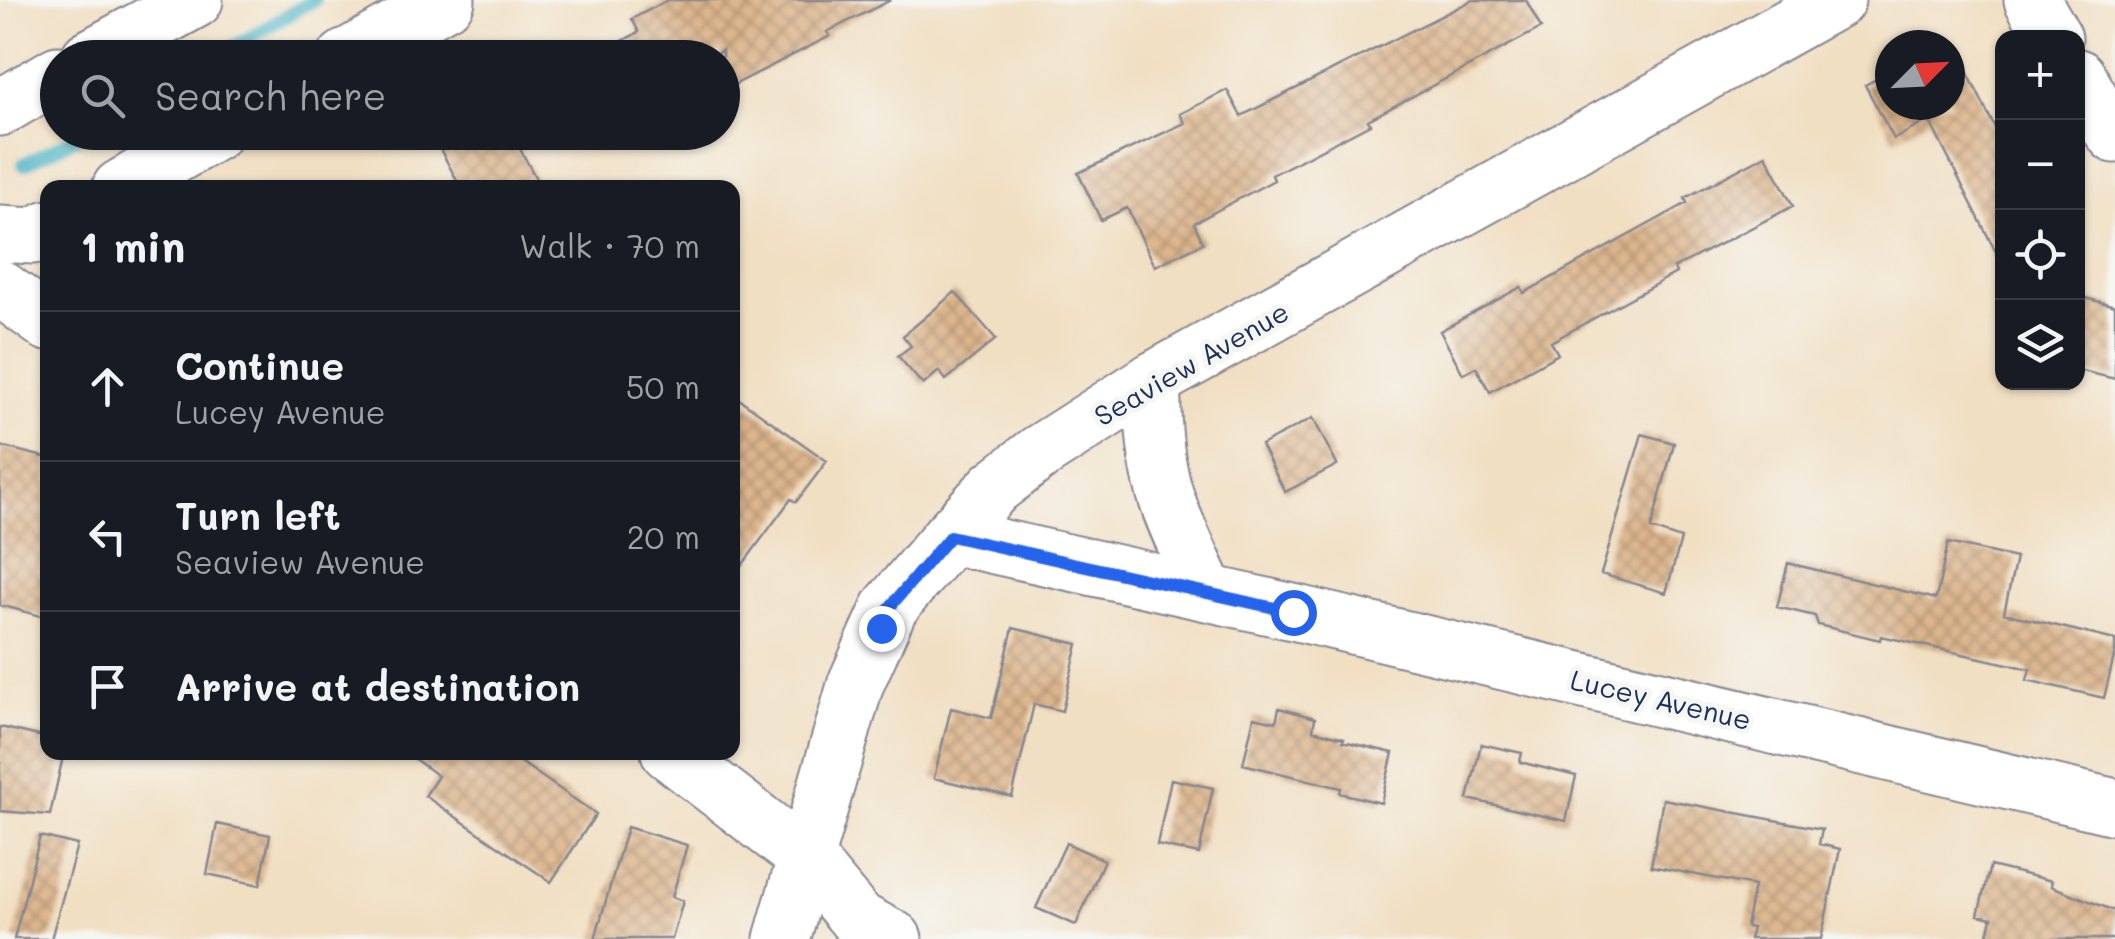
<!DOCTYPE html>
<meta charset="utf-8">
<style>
:root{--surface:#171b24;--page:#242831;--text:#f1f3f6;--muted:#9ea1a6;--line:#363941}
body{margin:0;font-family:Mali,sans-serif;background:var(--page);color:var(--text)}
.controls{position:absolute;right:30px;top:30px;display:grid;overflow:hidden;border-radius:20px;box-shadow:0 2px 8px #0004}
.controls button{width:90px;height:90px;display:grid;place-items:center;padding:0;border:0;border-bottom:2px solid var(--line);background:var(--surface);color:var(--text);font:50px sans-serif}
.compass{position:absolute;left:1875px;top:30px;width:90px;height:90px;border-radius:50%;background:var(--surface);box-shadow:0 2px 8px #0004;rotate:66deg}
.stop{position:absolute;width:30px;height:30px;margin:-22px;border:8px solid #2563eb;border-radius:50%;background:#fff}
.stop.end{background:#2563eb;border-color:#fff;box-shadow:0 2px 10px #0008}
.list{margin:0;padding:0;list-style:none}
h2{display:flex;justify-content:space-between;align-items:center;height:130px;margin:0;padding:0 40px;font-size:42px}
h2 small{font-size:32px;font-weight:400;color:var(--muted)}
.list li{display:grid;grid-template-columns:65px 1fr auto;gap:30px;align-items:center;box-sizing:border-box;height:150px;padding:0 40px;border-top:2px solid var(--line)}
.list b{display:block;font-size:38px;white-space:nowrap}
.list p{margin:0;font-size:32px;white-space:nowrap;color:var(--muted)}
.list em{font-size:32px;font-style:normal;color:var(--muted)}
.icon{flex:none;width:55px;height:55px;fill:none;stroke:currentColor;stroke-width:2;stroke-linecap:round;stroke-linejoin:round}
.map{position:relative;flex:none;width:2115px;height:939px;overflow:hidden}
.search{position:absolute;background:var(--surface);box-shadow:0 2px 8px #0004;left:40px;top:40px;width:700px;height:110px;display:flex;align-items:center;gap:25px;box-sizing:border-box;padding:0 35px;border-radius:55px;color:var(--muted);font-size:38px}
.panel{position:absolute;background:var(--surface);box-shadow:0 2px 8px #0004;left:40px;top:180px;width:700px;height:580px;border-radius:20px}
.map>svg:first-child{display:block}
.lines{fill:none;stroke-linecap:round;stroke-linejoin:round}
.stream{stroke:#48b3c5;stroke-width:14}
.building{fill:url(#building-cross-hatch)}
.minor-casing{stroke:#868790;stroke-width:59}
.tertiary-casing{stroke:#868790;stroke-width:59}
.minor{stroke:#fff;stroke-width:55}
.tertiary{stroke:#fff;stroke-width:55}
.route{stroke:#2563eb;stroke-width:12}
.labels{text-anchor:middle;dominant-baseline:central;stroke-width:10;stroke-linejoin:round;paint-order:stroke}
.street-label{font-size:28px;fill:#1b2f5e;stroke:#f6f6f2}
</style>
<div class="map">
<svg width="2115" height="939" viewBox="0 0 2115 939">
<defs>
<pattern id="building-cross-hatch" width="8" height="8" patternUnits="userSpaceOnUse" patternTransform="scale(2.5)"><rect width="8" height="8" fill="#ddb68c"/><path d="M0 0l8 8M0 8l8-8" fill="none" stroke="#b29476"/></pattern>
</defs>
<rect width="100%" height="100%" fill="#f6f6f2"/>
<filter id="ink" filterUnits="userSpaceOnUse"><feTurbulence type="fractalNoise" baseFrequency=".01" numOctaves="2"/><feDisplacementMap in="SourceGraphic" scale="20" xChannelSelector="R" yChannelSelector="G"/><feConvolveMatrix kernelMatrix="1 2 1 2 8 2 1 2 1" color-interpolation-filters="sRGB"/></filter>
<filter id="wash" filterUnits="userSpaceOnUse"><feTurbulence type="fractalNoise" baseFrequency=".0048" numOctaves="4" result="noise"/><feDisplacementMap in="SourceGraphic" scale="40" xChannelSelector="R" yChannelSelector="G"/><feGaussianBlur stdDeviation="2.25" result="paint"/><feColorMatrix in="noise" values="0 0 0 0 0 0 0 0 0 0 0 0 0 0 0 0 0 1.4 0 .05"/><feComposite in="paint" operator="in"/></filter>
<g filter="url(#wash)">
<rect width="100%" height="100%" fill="#f1dfc2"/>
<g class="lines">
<path class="stream" d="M 215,58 L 314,0
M 24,164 L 88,132"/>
</g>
<g id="blocks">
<path class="building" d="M 668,0 L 891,0 L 827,32 L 830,36 L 722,91 L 722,50 L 709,58 L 591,58 L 639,32 L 632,19 Z
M 1473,0 L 1526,0 L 1541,28 L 1368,120 L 1370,124 L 1272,175 L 1274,180 L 1194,223 L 1203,243 L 1155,266 L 1127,208 L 1101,220 L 1078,173 L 1185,123 L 1180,114 L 1227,90 L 1241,116 Z
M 1952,41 L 2002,142 L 2002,264 L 1929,120 L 1894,139 L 1865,85 L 1890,72 L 1890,105 L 1950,105 L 1950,45 L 1944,45 Z
M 431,132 L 511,132 L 541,188 L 461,188 Z
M 1766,155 L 1793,206 L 1674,268 L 1676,273 L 1551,342 L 1558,354 L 1490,392 L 1476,367 L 1463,374 L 1440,331 L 1521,287 L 1524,293 L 1687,203 L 1685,198 Z
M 955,292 L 996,339 L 946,380 L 939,371 L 923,385 L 898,356 L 911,346 L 903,336 Z
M 2078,296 L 2115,306 L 2115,379 L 2078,370 Z
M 732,394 L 827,461 L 796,502 L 791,499 L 732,579 Z
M 1313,418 L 1337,465 L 1285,492 L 1261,445 Z
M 1642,434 L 1674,443 L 1651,529 L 1681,539 L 1666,593 L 1601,574 Z
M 0,446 L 48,458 L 48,618 L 0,605 Z
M 1948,543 L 2016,558 L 2004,613 L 2115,640 L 2115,652 L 2104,698 L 2027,680 L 2030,669 L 1881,636 L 1880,640 L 1818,625 L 1815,616 L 1777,607 L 1788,563 L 1936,599 Z
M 1013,628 L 1078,644 L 1062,711 L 1034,704 L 1012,797 L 934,778 L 951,708 L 991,718 Z
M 1279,708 L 1315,718 L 1313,730 L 1344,738 L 1343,741 L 1393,753 L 1381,803 L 1340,793 L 1341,788 L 1243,764 L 1254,717 L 1276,722 Z
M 0,727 L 48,738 L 48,752 L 64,752 L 50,815 L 0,811 Z
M 1481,744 L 1522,753 L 1520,762 L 1576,776 L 1566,821 L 1468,799 Z
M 405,752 L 506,752 L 596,814 L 551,882 L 425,796 L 438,776 Z
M 1171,779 L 1213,788 L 1199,854 L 1157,845 Z
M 1663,799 L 1822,829 L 1819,844 L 1840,849 L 1821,939 L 1749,939 L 1752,928 L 1746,927 L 1754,886 L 1651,866 Z
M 217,824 L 270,835 L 260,885 L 207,874 Z
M 627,827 L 687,845 L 672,897 L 683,901 L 672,939 L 595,939 Z
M 40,836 L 77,845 L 51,939 L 14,939 Z
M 1066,843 L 1104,860 L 1076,925 L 1036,908 Z
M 1990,866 L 2052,881 L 2051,886 L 2115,911 L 2115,939 L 1987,939 L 1992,918 L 1978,915 Z"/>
</g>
</g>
<g filter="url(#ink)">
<use href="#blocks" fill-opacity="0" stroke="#868790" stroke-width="2.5"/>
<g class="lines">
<defs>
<path id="minor" d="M 2032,0 L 2054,38
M 2078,77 L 2100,115 L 2115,135
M 0,288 L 48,323
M 1153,380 C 1152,417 1154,454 1164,490 C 1174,525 1193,559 1207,592
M 950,536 L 1293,612 L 2115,807
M 669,752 L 805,857 L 857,919 L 894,939"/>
<path id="tertiary" d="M 89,58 L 195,0
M 345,58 L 447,0
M 0,108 L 58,74
M 120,188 L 215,132
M 0,234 L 33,236 L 48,228
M 782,939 L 856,683 L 890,607 L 950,536 L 995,487 L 1039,453 L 1153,380 L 1837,0"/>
</defs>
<use href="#minor" class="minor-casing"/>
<use href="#tertiary" class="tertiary-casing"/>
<use href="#minor" class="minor"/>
<use href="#tertiary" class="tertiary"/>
</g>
</g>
<g class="lines" filter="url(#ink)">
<path class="route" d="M 881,628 L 890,607 L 950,536 L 1293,612"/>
</g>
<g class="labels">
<g class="street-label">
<text transform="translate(1191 363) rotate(-30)">Seaview Avenue</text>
<text transform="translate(1661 699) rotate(13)">Lucey Avenue</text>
</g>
</g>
</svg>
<div class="controls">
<button>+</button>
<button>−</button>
<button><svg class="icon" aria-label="locate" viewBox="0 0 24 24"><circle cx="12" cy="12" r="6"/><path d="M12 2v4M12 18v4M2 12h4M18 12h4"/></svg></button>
<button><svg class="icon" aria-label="layers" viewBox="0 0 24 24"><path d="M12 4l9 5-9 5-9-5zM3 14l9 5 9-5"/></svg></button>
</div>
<svg class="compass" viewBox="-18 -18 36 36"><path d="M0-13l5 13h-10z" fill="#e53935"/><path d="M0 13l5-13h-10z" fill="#9ea1a6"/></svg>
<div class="stop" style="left:1293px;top:612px"></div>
<div class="stop end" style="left:881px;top:628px"></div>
<div class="search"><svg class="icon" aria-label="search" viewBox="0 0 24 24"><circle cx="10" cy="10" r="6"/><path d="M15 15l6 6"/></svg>Search here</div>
<section class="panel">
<h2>1 min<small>Walk · 70 m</small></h2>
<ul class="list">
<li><svg class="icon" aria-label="ahead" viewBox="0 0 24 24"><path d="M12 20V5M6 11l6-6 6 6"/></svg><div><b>Continue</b><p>Lucey Avenue</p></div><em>50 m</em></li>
<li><svg class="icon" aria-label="left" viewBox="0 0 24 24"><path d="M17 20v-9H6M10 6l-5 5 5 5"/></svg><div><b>Turn left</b><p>Seaview Avenue</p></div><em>20 m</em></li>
<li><svg class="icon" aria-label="arrive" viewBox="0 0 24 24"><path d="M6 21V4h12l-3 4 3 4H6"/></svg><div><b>Arrive at destination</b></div></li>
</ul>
</section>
</div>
